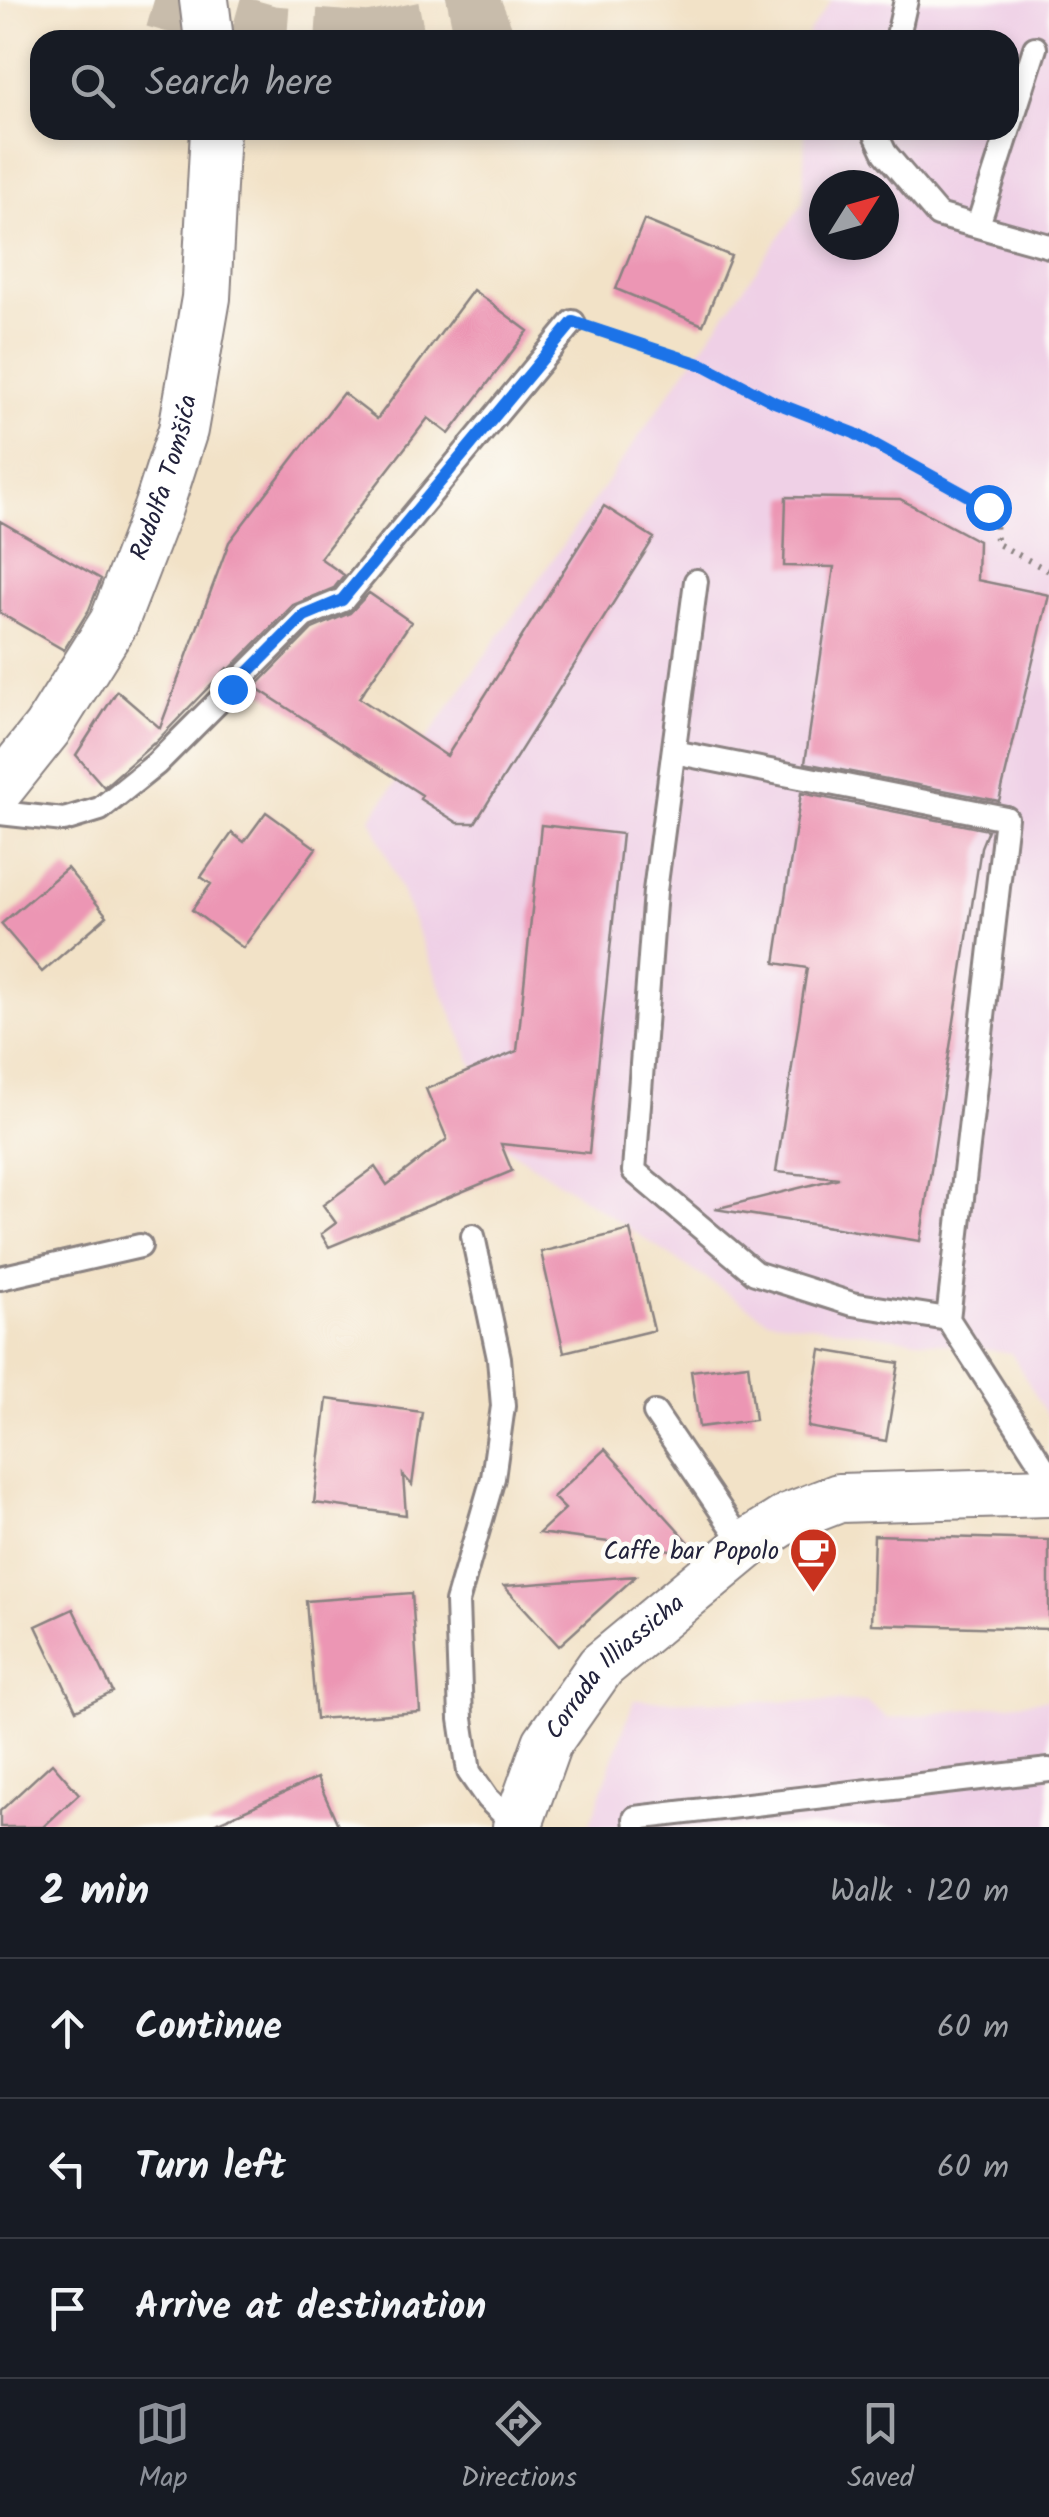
<!DOCTYPE html>
<meta charset="utf-8">
<style>
:root{--surface:#171b24;--page:#242831;--text:#f1f3f6;--muted:#9ea1a6;--line:#363941;--accent:#8c9099}
body{margin:0;font-family:Kalam,sans-serif;background:var(--page);color:var(--text)}
.compass{position:absolute;left:809px;top:170px;width:90px;height:90px;border-radius:50%;background:var(--surface);box-shadow:0 5px 15px #0003;rotate:53deg}
.stop{position:absolute;width:30px;height:30px;margin:-22px;border:8px solid #1a73e8;border-radius:50%;background:#fff}
.stop.end{background:#1a73e8;border-color:#fff;box-shadow:0 2px 10px #0008}
.list{margin:0;padding:0;list-style:none}
h2{display:flex;justify-content:space-between;align-items:center;height:130px;margin:0;padding:0 40px;font-size:42px}
h2 small{font-size:32px;font-weight:400;color:var(--muted)}
.list li{display:grid;grid-template-columns:65px 1fr auto;gap:30px;align-items:center;box-sizing:border-box;height:140px;padding:0 40px;border-top:2px solid var(--line)}
.list b{display:block;font-size:38px;white-space:nowrap}
.list em{font-size:32px;font-style:normal;color:var(--muted)}
.icon{flex:none;width:55px;height:55px;fill:none;stroke:currentColor;stroke-width:2;stroke-linecap:round;stroke-linejoin:round}
.map{position:relative;flex:none;width:1049px;height:1827px;overflow:hidden}
.search{position:absolute;background:var(--surface);box-shadow:0 5px 15px #0003;left:30px;right:30px;top:30px;height:110px;display:flex;align-items:center;gap:25px;box-sizing:border-box;padding:0 35px;border-radius:30px;color:var(--muted);font-size:38px}
.sheet{height:550px;background:var(--surface)}
nav{display:flex;justify-content:space-around;align-items:center;box-sizing:border-box;height:140px;border-top:2px solid var(--line);background:var(--surface);font-size:28px;color:var(--muted)}
nav a{display:grid;justify-items:center;gap:5px}
nav .on{color:var(--accent)}
.map>svg:first-child{display:block}
.built{fill:#efd0e6;fill-rule:evenodd}
.building{fill:#ec96b4}
.lines{fill:none;stroke-linecap:round;stroke-linejoin:round}
.primary-tunnel{stroke:#c8bcab;stroke-width:55;stroke-dasharray:55 28;stroke-linecap:butt}
.lane-casing{stroke:#8a8281;stroke-width:28}
.street-casing{stroke:#8a8281;stroke-width:52}
.path{stroke:#8a8281;stroke-width:6;stroke-dasharray:2.5 8;stroke-linecap:butt}
.lane{stroke:#fff;stroke-width:22}
.street{stroke:#fff;stroke-width:48}
.route{stroke:#1a73e8;stroke-width:12}
.labels{text-anchor:middle;dominant-baseline:central;stroke-width:9;stroke-linejoin:round;paint-order:stroke}
.street-label{font-size:25px;fill:#22223b;stroke:#fdfcf7}
.poi-label{font-size:25px;fill:#22223b;stroke:#fdfcf7;text-anchor:end}
</style>
<div class="map">
<svg width="1049" height="1827" viewBox="0 0 1049 1827">
<rect width="100%" height="100%" fill="#fdfcf7"/>
<filter id="ink" filterUnits="userSpaceOnUse"><feTurbulence type="fractalNoise" baseFrequency=".01" numOctaves="2"/><feDisplacementMap in="SourceGraphic" scale="20" xChannelSelector="R" yChannelSelector="G"/><feConvolveMatrix kernelMatrix="1 2 1 2 8 2 1 2 1" color-interpolation-filters="sRGB"/></filter>
<filter id="wash" filterUnits="userSpaceOnUse"><feTurbulence type="fractalNoise" baseFrequency=".0048" numOctaves="4" result="noise"/><feDisplacementMap in="SourceGraphic" scale="40" xChannelSelector="R" yChannelSelector="G"/><feGaussianBlur stdDeviation="2.25" result="paint"/><feColorMatrix in="noise" values="0 0 0 0 0 0 0 0 0 0 0 0 0 0 0 0 0 1.4 0 .05"/><feComposite in="paint" operator="in"/></filter>
<g filter="url(#wash)">
<rect width="100%" height="100%" fill="#f2e2c7"/>
<path class="built" d="M 832,0 L 1049,0 L 1049,1419 L 1011,1353 L 767,1319 L 507,1148 L 371,818 L 803,203 L 805,130 L 1009,130 L 1009,40 L 808,40 L 808,33 ZM 824,185 L 884,185 L 884,245 L 824,245 Z
M 1049,1699 L 1049,1827 L 589,1827 L 634,1700 L 866,1702 L 889,1719 Z"/>
<g id="blocks">
<path class="building" d="M 644,220 L 731,256 L 703,325 L 616,289 Z
M 473,290 L 528,331 L 449,434 L 428,418 L 320,558 L 344,575 L 334,588 L 293,605 L 229,670 L 227,668 L 153,745 L 154,743 L 104,787 L 76,755 L 117,691 L 160,728 L 229,542 L 343,393 L 377,419 Z
M 786,497 L 900,499 L 978,541 L 977,580 L 1049,595 L 999,801 L 805,763 L 834,567 L 784,566 Z
M 604,506 L 654,538 L 475,823 L 458,823 L 420,799 L 422,795 L 255,687 L 312,629 L 350,613 L 369,593 L 411,622 L 359,698 L 447,756 Z
M 0,521 L 101,579 L 89,610 L 64,650 L 0,613 Z
M 801,793 L 988,830 L 981,847 L 920,1241 L 715,1209 L 839,1178 L 776,1172 L 807,968 L 775,963 Z
M 266,812 L 316,848 L 243,948 L 192,910 L 211,884 L 201,877 L 232,833 L 244,842 Z
M 541,825 L 622,834 L 589,1153 L 501,1144 L 512,1171 L 329,1247 L 321,1234 L 336,1223 L 323,1205 L 375,1167 L 387,1185 L 447,1139 L 426,1089 L 517,1051 Z
M 67,868 L 107,916 L 42,972 L 1,924 Z
M 630,1230 L 654,1330 L 564,1352 L 541,1252 Z
M 821,1350 L 899,1363 L 886,1441 L 808,1427 Z
M 748,1364 L 755,1420 L 699,1427 L 691,1371 Z
M 327,1399 L 422,1412 L 412,1485 L 403,1475 L 406,1515 L 314,1503 Z
M 605,1449 L 697,1551 L 694,1553 L 539,1533 L 565,1509 L 553,1497 Z
M 874,1535 L 1049,1540 L 1049,1629 L 871,1624 Z
M 636,1576 L 559,1646 L 504,1586 Z
M 412,1593 L 420,1712 L 316,1719 L 306,1601 Z
M 73,1609 L 113,1692 L 76,1710 L 36,1626 Z
M 52,1763 L 79,1794 L 43,1827 L 0,1827 L 0,1811 Z
M 317,1778 L 339,1827 L 207,1827 Z"/>
</g>
</g>
<g filter="url(#ink)">
<use href="#blocks" fill-opacity="0" stroke="#8a8281" stroke-width="2.5"/>
<g class="lines">
<path class="primary-tunnel" d="M 154,0 L 271,33 L 369,40
M 370,40 L 458,22 L 512,0"/>
<defs>
<path id="lane" d="M 897,40 L 906,0
M 874,130 L 885,153 L 938,215 L 1049,246
M 978,225 L 1035,48
M 674,752 L 1006,818 L 948,1319 L 852,1304 L 755,1273 L 634,1171 L 655,891 L 696,581
M 0,813 L 64,820 L 100,809 L 156,764 L 304,616 L 343,600 L 573,322
M 473,1236 L 499,1358 L 503,1406 L 493,1478 L 457,1602 L 461,1719 L 469,1772 L 487,1798 L 517,1827
M 0,1278 L 140,1246
M 948,1319 L 1049,1476
M 655,1413 L 745,1546
M 636,1827 L 635,1818 L 1049,1770"/>
<g id="street">
<path d="M 204,0 L 209,40"/>
<path id="s1" d="M 0,788 L 47,729 L 114,622 L 158,508 L 183,430 L 206,298 L 215,130"/>
<path id="s2" d="M 517,1827 L 547,1743 L 601,1666 L 752,1541 L 790,1517 L 839,1498 L 1049,1492"/>
</g>
</defs>
<use href="#lane" class="lane-casing"/>
<use href="#street" class="street-casing"/>
<path class="path" d="M 608,333 L 706,366 L 774,403 L 854,433 L 988,507 L 995,515 L 996,543 L 1049,571"/>
<use href="#lane" class="lane"/>
<use href="#street" class="street"/>
</g>
</g>
<g class="lines" filter="url(#ink)">
<path class="route" d="M 232,689 L 304,616 L 342,600 L 573,322 L 706,366 L 774,402 L 854,433 L 988,507"/>
</g>
<defs>
<symbol id="cafe-pin" viewBox="-11 -11 22 30"><path d="M0 17L-7.5 6A9.5 9.5 0 1 1 7.5 6Z" fill="#c8321e" stroke="#fdfcf7"/><path d="M-5.5-4.5H6V0H3Q3 3.5 0 3.5H-2.5Q-5.5 3.5-5.5 0ZM3-3.2v2h1.7v-2ZM-6 4.5H4V6H-6Z" fill="#fff"/></symbol>
</defs>
<g fill-rule="evenodd">
<use href="#cafe-pin" x="786" y="1524" width="55" height="75"/>
</g>
<g class="labels">
<g class="street-label">
<text stroke="none"><textPath href="#s1" startOffset="355">Rudolfa Tomšića</textPath></text>
<text stroke="none"><textPath href="#s2" startOffset="192">Corrada Illiassicha</textPath></text>
</g>
<g class="poi-label">
<text x="779" y="1552">Caffe bar Popolo</text>
</g>
</g>
</svg>
<svg class="compass" viewBox="-18 -18 36 36"><path d="M0-13l5 13h-10z" fill="#e53935"/><path d="M0 13l5-13h-10z" fill="#9ea1a6"/></svg>
<div class="stop" style="left:988px;top:507px"></div>
<div class="stop end" style="left:232px;top:689px"></div>
<div class="search"><svg class="icon" aria-label="search" viewBox="0 0 24 24"><circle cx="10" cy="10" r="6"/><path d="M15 15l6 6"/></svg>Search here</div>
</div>
<section class="sheet">
<h2>2 min<small>Walk · 120 m</small></h2>
<ul class="list">
<li><svg class="icon" aria-label="ahead" viewBox="0 0 24 24"><path d="M12 20V5M6 11l6-6 6 6"/></svg><div><b>Continue</b></div><em>60 m</em></li>
<li><svg class="icon" aria-label="left" viewBox="0 0 24 24"><path d="M17 20v-9H6M10 6l-5 5 5 5"/></svg><div><b>Turn left</b></div><em>60 m</em></li>
<li><svg class="icon" aria-label="arrive" viewBox="0 0 24 24"><path d="M6 21V4h12l-3 4 3 4H6"/></svg><div><b>Arrive at destination</b></div></li>
</ul>
</section>
<nav>
<a class="on"><svg class="icon" aria-label="map" viewBox="0 0 24 24"><path d="M3 6l6-2 6 2 6-2v14l-6 2-6-2-6 2zM9 4v14M15 6v14"/></svg>Map</a>
<a><svg class="icon" aria-label="directions" viewBox="0 0 24 24"><path d="M12 3l9 9-9 9-9-9zM9 14v-3h6M13 9l2 2-2 2"/></svg>Directions</a>
<a><svg class="icon" aria-label="saved" viewBox="0 0 24 24"><path d="M7 4h10v16l-5-4-5 4z"/></svg>Saved</a>
</nav>
